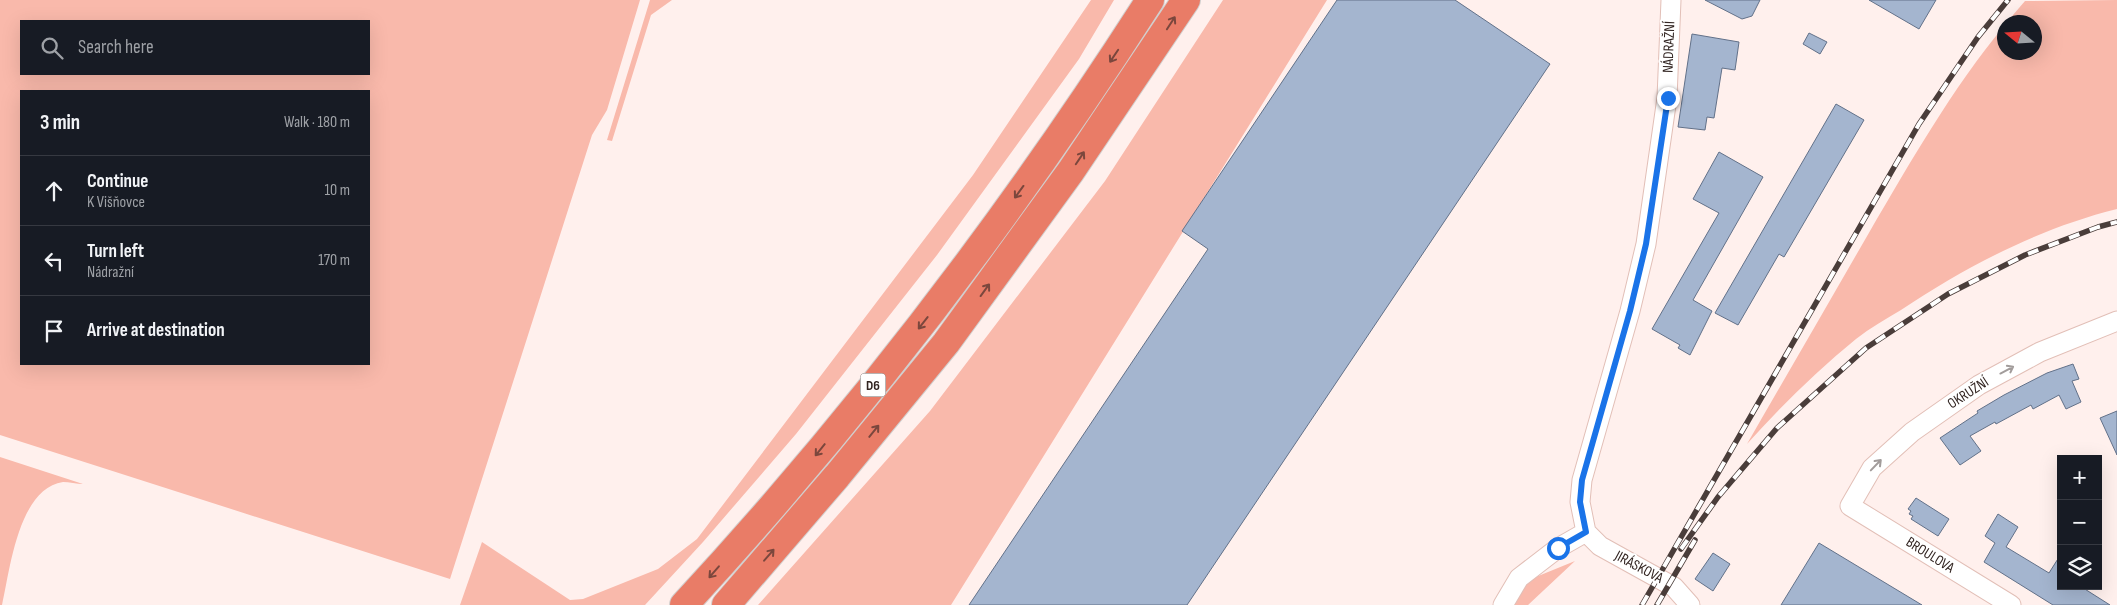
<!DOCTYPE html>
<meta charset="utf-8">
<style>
:root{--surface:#171b24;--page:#20242c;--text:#f1f3f6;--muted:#9ea1a6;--line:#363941}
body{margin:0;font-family:"Sofia Sans Condensed",sans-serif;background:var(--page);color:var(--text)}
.controls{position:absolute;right:15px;bottom:15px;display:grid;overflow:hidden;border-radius:0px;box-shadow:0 5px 20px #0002}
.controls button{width:45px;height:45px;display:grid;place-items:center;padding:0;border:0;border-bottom:1px solid var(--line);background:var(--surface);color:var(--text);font:25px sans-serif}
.compass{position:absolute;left:1997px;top:15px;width:45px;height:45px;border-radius:50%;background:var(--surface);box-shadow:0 5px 20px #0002;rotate:288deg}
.stop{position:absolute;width:15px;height:15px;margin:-11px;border:4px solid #1a73e8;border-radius:50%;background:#fff}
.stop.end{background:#1a73e8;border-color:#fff;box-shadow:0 1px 5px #0008}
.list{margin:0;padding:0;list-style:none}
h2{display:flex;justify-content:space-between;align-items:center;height:65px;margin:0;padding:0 20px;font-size:21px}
h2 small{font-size:16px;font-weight:400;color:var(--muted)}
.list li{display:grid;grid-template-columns:32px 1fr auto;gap:15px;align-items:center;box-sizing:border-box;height:70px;padding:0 20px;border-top:1px solid var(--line)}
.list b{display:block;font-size:19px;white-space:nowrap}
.list p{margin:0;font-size:16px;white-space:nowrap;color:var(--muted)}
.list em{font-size:16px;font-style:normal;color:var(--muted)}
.icon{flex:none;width:28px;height:28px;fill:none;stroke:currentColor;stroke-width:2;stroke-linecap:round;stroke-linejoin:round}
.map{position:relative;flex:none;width:2117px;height:605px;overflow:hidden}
.search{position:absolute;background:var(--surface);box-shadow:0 5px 20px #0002;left:20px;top:20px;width:350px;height:55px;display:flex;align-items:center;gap:12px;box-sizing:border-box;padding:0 18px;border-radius:0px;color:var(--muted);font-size:19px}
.panel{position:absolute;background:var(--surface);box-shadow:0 5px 20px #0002;left:20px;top:90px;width:350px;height:275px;border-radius:0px}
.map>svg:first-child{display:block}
.green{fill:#f9b9ab;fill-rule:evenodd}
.building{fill:#a4b5cf;stroke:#627189}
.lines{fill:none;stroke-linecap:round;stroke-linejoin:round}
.street-casing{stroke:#e2bfb7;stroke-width:21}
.highway-casing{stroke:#d2cfce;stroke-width:30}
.street{stroke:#fff;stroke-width:19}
.highway{stroke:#e97c67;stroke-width:28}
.rail-casing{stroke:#4a3d3a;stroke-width:5.5}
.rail{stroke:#fff;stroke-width:4;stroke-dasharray:11;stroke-linecap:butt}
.oneway{stroke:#7b473d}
.oneway2{stroke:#a29c9b}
.route{stroke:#1a73e8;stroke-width:6}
.labels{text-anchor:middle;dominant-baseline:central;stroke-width:4;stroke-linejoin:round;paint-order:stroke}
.shield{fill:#fff;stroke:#6f6664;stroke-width:1}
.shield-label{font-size:14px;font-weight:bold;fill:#312421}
.street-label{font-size:15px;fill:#312421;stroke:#fff}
</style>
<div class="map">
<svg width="2117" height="605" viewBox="0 0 2117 605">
<rect width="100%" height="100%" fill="#fff0ed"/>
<path class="green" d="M 0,0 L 640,0 L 607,110 L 592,135 L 450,579 L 0,435 ZM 21,21 L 369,21 L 369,74 L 21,74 ZM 369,91 L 369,364 L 21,364 L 21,91 Z
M 650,0 L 672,0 L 651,15 L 612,141 L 607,140 Z
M 1091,0 L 1114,0 L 1079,59 L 937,255 L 796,434 L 703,542 L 645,605 L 460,605 L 482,542 L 570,600 L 583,599 L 658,569 L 697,539 L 973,175 Z
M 1223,0 L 1327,0 L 951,605 L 758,605 L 930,411 L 1105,181 Z
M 2117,0 L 2117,209 C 2040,228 1967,266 1901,310 C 1886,319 1870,328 1856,339 C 1817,371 1781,406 1747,444 C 1788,373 1829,302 1870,231 C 1911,161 1952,89 2004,26 L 2004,52 L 2034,52 L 2034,22 L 2007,22 L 2025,1 Z
M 0,457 L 83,484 C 77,484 69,482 63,482 C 18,489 10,570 2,605 L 0,605 Z
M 1575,561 L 1528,605 L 1511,605 L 1526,581 Z"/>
<path class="building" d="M 1337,0 L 1455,0 L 1550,64 L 1187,605 L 969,605 L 1208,249 L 1182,231 Z
M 1705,0 L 1760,0 L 1752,16 L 1742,19 Z
M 1869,0 L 1936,0 L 1919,29 Z
M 1809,33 L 1827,42 L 1820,54 L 1803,44 Z
M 1692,34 L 1739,42 L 1735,70 L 1722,68 L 1714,118 L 1707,117 L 1705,130 L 1678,127 Z
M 1836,104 L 1864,120 L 1784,257 L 1779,254 L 1738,325 L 1715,313 Z
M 1719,152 L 1763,177 L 1693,300 L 1712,311 L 1690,355 L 1678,348 L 1680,345 L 1652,329 L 1719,213 L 1693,199 Z
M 2073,364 L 2079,379 L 2072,381 L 2081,402 L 2066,409 L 2059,395 L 2033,409 L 2031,405 L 1996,424 L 1995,422 L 1970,436 L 1981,451 L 1960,465 L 1940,438 L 1978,413 L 1977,411 L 2004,395 L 2047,373 Z
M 2117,411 L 2117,455 L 2100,418 Z
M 1916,498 L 1949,519 L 1938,536 L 1911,519 L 1913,516 L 1909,514 L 1911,511 L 1908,509 Z
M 1998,514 L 2018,527 L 2006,547 L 2049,573 L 2061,554 L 2061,586 L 2080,586 L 2110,605 L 2053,605 L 1984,562 L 1995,543 L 1985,536 Z
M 1819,543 L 1922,605 L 1781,605 Z
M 1713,553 L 1730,564 L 1713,591 L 1695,579 Z"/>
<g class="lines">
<defs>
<path id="street" d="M 1586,532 L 1580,502 L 1582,480 L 1630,311 L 1646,244 L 1667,98 L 1671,0
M 1586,532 L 1600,546 L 1674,587 L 1690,605
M 1503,605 L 1519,578 L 1558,548 L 1586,532
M 2011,605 L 1850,506 L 1872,468 L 1912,432 L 1979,385 L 2040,352 L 2117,321"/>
<path id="highway" d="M 684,605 C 857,418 1013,214 1150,0
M 726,605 L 837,476 L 946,343 L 1071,171 L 1186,0"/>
</defs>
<use href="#street" class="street-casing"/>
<use href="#highway" class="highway-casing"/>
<use href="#street" class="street"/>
<use href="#highway" class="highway"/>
<defs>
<path id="rail" d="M 1681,549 L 1718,497 L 1777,428 L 1866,348 L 1948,294 L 2025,255 L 2098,227 L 2117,222
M 1642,605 L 1919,124 L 1978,37 L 2008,0
M 1657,605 L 1695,540"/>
</defs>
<use href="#rail" class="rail-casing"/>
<use href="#rail" class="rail"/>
</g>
<defs><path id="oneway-shaft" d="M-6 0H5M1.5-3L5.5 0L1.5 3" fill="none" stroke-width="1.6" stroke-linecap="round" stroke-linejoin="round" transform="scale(1.25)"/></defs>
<g class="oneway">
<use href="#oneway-shaft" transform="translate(1171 23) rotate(-57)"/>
<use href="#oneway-shaft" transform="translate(1114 56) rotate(124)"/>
<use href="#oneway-shaft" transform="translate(1080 158) rotate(-56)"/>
<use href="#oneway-shaft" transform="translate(1019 192) rotate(126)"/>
<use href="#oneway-shaft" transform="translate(985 290) rotate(-54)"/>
<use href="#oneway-shaft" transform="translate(923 323) rotate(128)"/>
<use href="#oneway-shaft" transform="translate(874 431) rotate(-51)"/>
<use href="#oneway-shaft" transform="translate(820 450) rotate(129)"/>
<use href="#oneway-shaft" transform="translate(769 555) rotate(-49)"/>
<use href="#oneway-shaft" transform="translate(714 572) rotate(131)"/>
</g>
<g class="oneway2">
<use href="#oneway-shaft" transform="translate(2007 370) rotate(-28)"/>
<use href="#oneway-shaft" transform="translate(1876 465) rotate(-46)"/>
</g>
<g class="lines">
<path class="route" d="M 1558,548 L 1586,532 L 1580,502 L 1582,480 L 1630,311 L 1646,244 L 1668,98"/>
</g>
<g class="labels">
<rect class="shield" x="860.5" y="373.5" width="25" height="23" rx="4"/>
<g class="shield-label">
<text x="873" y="385">D6</text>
</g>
<g class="street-label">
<text transform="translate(1669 47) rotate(-88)">NÁDRAŽNÍ</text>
<text transform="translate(1968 393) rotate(-33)">OKRUŽNÍ</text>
<text transform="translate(1930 555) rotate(32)">BROULOVA</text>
<text transform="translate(1639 567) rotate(28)">JIRÁSKOVA</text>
</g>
</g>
</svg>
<div class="controls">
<button>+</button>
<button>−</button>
<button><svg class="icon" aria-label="layers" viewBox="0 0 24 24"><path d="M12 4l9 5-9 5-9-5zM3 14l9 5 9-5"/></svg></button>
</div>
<svg class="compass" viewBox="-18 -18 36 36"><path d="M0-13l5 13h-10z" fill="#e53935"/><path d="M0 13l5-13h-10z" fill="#9ea1a6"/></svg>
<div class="stop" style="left:1558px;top:548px"></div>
<div class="stop end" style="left:1668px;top:98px"></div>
<div class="search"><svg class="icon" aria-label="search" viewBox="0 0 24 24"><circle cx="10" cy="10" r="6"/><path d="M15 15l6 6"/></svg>Search here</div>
<section class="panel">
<h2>3 min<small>Walk · 180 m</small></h2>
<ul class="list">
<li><svg class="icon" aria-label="ahead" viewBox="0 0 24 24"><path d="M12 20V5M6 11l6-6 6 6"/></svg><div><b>Continue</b><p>K Višňovce</p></div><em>10 m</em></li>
<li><svg class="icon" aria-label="left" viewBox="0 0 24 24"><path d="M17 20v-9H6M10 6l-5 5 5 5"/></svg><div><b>Turn left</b><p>Nádražní</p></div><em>170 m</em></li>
<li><svg class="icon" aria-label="arrive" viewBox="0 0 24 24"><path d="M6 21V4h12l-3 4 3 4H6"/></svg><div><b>Arrive at destination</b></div></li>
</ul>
</section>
</div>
